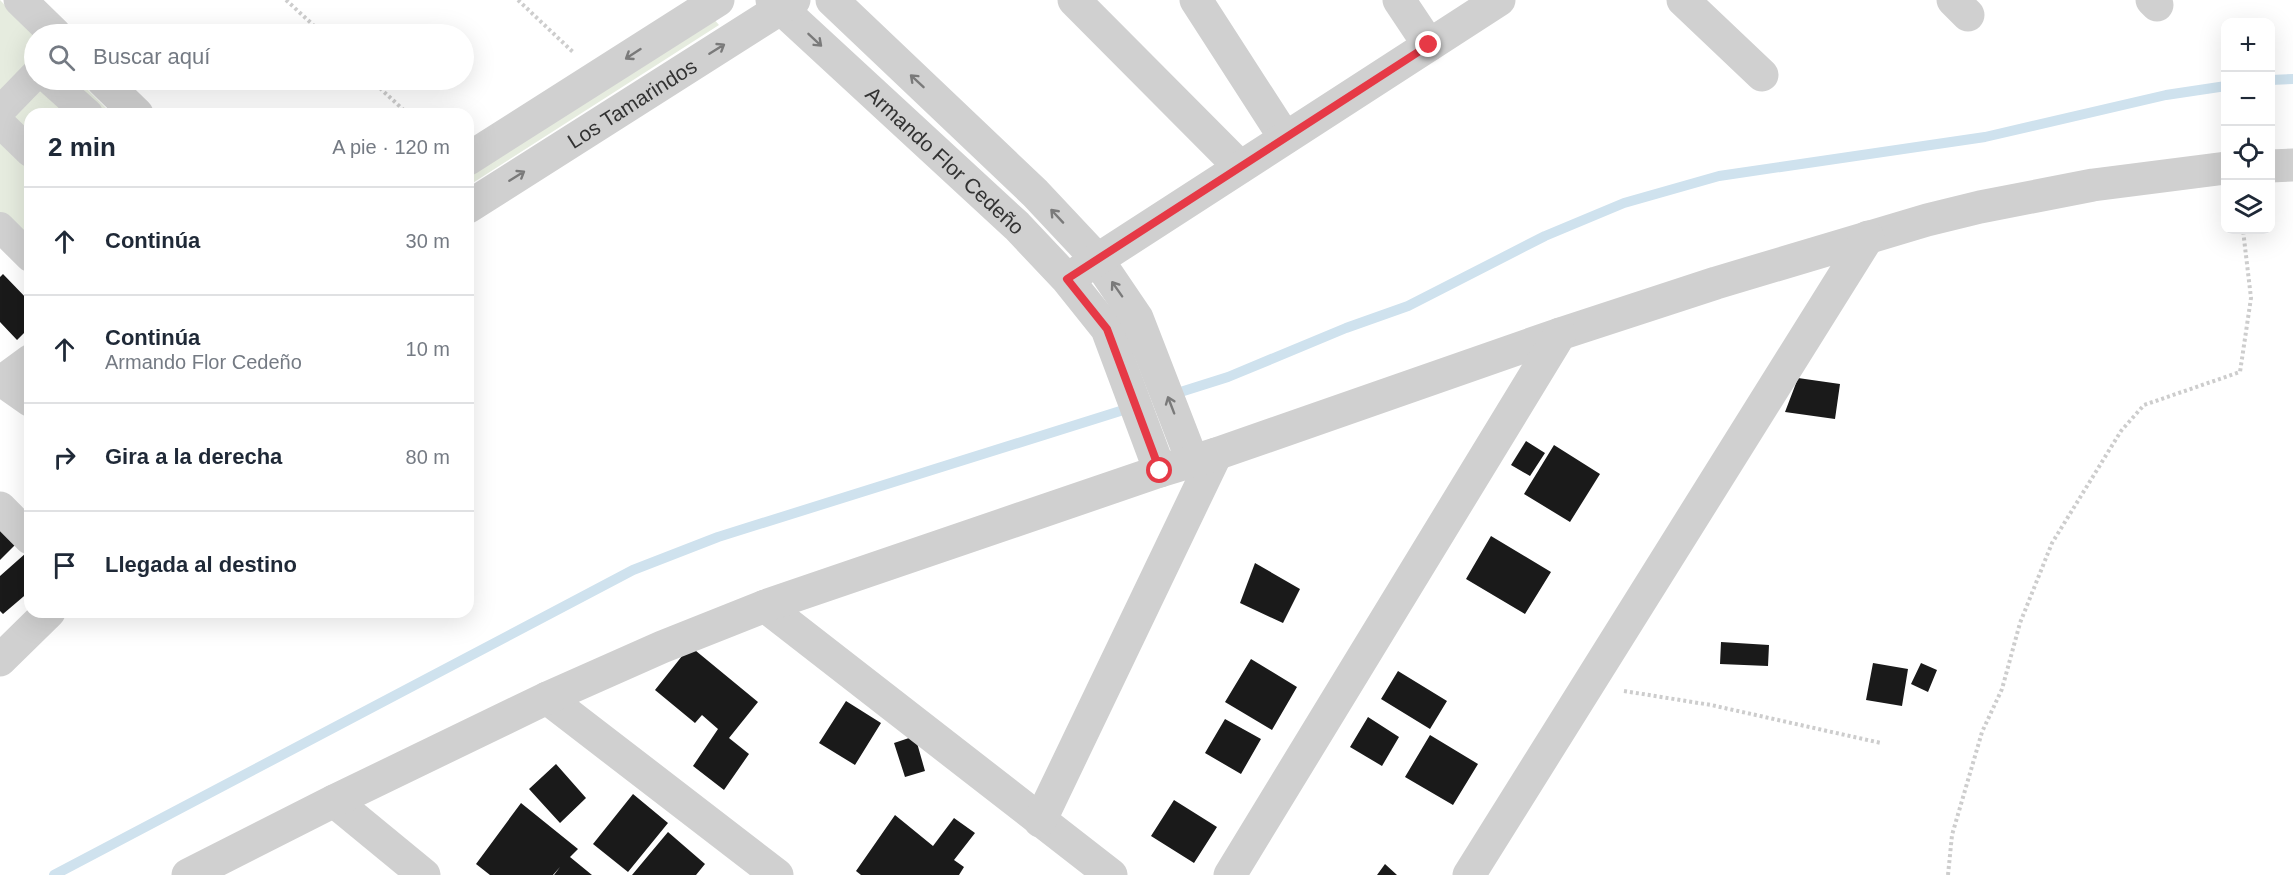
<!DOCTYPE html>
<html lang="es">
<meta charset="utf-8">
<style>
:root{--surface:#fff;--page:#f2f2f3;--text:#1f2937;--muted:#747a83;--line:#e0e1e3}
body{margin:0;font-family:Arial,sans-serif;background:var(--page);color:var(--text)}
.controls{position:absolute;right:18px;top:18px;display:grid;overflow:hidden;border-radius:12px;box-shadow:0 6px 24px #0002}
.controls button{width:54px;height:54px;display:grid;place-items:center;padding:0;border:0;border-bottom:2px solid var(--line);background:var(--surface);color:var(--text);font:30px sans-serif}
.stop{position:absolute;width:18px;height:18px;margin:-14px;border:4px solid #e63946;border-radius:50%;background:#fff}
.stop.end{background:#e63946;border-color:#fff;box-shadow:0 2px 6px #0008}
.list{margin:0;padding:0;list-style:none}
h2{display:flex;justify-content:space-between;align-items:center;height:78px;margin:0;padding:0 24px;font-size:26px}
h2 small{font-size:20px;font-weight:400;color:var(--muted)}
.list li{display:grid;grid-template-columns:39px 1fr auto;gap:18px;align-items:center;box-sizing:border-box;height:108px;padding:0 24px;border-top:2px solid var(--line)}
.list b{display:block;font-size:22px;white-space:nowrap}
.list p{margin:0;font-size:20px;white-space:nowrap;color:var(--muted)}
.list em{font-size:20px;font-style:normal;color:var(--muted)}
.icon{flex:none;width:33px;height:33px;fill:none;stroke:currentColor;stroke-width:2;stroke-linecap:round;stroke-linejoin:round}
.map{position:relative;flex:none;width:2293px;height:875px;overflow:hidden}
.search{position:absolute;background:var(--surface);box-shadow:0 6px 24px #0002;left:24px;top:24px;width:450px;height:66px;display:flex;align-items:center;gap:15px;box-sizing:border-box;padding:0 21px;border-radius:33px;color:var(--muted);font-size:22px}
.panel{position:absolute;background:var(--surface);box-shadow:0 6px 24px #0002;left:24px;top:108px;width:450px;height:510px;border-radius:18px}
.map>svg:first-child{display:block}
.green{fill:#e6ecdf}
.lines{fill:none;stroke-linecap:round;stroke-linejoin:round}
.stream{stroke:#cfe2ee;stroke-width:10}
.building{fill:#1a1a1a}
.path{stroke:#cdcdcd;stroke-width:4;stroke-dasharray:3 3;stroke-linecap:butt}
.pedestrian{stroke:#d0d0d0;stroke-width:30}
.minor{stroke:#d0d0d0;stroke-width:33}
.oneway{stroke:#7a7a7a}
.route{stroke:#e63946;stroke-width:8}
.labels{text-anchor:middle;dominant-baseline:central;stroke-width:6;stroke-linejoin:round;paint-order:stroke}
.street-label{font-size:21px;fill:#333;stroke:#fff}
</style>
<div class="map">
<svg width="2293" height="875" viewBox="0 0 2293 875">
<rect width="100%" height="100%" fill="#fff"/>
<path class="green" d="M 0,0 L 34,35 L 34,80 L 78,80 L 112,114 L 30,114 L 30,268 L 0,238 Z
M 713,18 L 719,25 L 468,186 L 468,177 Z"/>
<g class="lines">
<path class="stream" d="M 2270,80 L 2293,79
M 1171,395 L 1228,377 L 1346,328 L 1408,306 L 1545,236 L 1624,203 L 1719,176 L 1985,137 L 2166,95 L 2226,86
M 54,875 L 633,570 L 718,537 L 1133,407"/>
</g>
<path class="building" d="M 3,274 L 30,302 L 30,327 L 17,340 L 0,322 L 0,277 Z
M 1798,378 L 1840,384 L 1835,419 L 1785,412 Z
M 1526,441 L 1545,453 L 1530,476 L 1511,465 Z
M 1554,445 L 1600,474 L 1570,522 L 1524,494 Z
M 0,526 L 17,543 L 0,560 Z
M 1491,536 L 1551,572 L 1525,614 L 1466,579 Z
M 26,553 L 30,558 L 30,591 L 3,614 L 0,611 L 0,576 Z
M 1255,563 L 1300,589 L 1283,623 L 1240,603 Z
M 1721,642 L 1769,645 L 1768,666 L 1720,664 Z
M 690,646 L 758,702 L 729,738 L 749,754 L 724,790 L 693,766 L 718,729 L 702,715 L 695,723 L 655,690 Z
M 1251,659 L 1297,687 L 1272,730 L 1225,702 Z
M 1873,663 L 1908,669 L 1902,706 L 1866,700 Z
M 1921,663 L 1937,670 L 1928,692 L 1911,684 Z
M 1398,671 L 1447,701 L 1430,729 L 1381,699 Z
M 846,701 L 881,723 L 855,765 L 819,743 Z
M 1368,717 L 1399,737 L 1382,766 L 1350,747 Z
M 1225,719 L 1261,739 L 1241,774 L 1205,753 Z
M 1430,735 L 1478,764 L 1453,805 L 1405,777 Z
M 915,736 L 925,771 L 905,777 L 894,743 Z
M 556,764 L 586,798 L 560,823 L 529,789 Z
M 633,794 L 668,823 L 628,872 L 593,844 Z
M 1174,800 L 1217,827 L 1194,863 L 1151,836 Z
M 521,803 L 578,849 L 570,857 L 592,875 L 554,875 L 560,867 L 553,875 L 490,875 L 476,864 Z
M 895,815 L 933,846 L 954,818 L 975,833 L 954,860 L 964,867 L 959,875 L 861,875 L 856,871 Z
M 668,832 L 705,864 L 696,875 L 632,875 Z
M 1385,864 L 1397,875 L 1377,875 Z"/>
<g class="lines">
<path class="path" d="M 286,0 L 323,34
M 518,0 L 574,53
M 371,80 L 408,114
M 1624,691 L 1711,705 L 1881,743
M 1948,875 L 1952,835 L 1982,732 L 2002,689 L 2020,623 L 2052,543 L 2121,431 L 2144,405 L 2240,372 L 2251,298 L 2243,230"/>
<path class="pedestrian" d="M 50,80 L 88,114
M 0,111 L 34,76
M 0,123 L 30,152
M 0,227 L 30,257
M 0,381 L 30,359
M 0,381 L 30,402"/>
<g class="minor">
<path d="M 20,0 L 55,34"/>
<path id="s1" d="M 772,0 L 1017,226 L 1067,279 L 1107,329 L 1160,471"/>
<path d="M 832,0 L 1035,193 L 1097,259 L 1137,318 L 1192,460"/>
<path d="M 1074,0 L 1240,167"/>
<path d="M 1196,0 L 1285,138"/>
<path d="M 1399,0 L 1429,45"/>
<path d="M 1683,0 L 1762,75"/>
<path d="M 1953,0 L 1968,15"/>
<path d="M 2152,0 L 2157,5"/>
<path d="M 102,80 L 137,114"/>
<path d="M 468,159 L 718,0"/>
<path d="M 2270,166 L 2293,165"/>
<path id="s2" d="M 468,207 L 794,0"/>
<path d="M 1080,271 L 1499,0"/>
<path d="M 0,508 L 30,538"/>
<path d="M 765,606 L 1111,875"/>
<path d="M 0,660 L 49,612"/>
<path d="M 547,698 L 777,875"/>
<path d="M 334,801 L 424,875"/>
<path d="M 1040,821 L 1216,454"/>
<path d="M 188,875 L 334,801 L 547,698 L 662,647 L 765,606 L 1160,471 L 1216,454 L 1560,334 L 1716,283 L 1927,220 L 1980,207 L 2093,185 L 2226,168"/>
<path d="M 1230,875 L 1560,334"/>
<path d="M 1469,875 L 1868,237"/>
</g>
</g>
<defs><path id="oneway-shaft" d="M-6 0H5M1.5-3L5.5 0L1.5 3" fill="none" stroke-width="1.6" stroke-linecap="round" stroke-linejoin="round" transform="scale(1.5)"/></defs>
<g class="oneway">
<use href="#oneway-shaft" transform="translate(815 40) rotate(43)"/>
<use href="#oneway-shaft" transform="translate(717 49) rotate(-32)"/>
<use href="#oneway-shaft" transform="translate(633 54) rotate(147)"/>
<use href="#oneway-shaft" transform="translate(917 81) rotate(-137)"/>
<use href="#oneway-shaft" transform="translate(517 176) rotate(-32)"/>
<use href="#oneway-shaft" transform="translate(1057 216) rotate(-133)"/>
<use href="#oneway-shaft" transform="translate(1117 289) rotate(-125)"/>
<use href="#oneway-shaft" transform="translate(1171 405) rotate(-111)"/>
</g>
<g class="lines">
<path class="route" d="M 1160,471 L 1107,329 L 1067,279 L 1429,45"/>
</g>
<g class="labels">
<g class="street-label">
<text stroke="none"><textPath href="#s2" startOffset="194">Los Tamarindos</textPath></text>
<text stroke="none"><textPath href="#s1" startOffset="236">Armando Flor Cedeño</textPath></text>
</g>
</g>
</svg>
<div class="controls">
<button>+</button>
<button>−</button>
<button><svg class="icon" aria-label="locate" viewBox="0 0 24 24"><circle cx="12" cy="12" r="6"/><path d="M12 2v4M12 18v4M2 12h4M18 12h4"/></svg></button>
<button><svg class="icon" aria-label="layers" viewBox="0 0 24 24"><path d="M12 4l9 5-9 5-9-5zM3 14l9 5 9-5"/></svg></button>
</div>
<div class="stop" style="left:1160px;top:471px"></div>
<div class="stop end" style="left:1429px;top:45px"></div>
<div class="search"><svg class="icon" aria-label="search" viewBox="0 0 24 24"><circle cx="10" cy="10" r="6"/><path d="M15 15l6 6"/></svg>Buscar aquí</div>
<section class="panel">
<h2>2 min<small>A pie · 120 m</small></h2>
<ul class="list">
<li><svg class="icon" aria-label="ahead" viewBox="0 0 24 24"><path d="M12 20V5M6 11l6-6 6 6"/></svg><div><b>Continúa</b></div><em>30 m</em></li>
<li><svg class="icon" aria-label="ahead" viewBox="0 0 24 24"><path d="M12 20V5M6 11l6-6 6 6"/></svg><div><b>Continúa</b><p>Armando Flor Cedeño</p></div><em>10 m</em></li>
<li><svg class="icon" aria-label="right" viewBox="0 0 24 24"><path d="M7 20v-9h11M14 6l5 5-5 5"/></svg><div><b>Gira a la derecha</b></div><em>80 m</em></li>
<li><svg class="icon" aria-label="arrive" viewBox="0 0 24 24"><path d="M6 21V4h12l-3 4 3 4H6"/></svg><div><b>Llegada al destino</b></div></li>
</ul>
</section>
</div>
